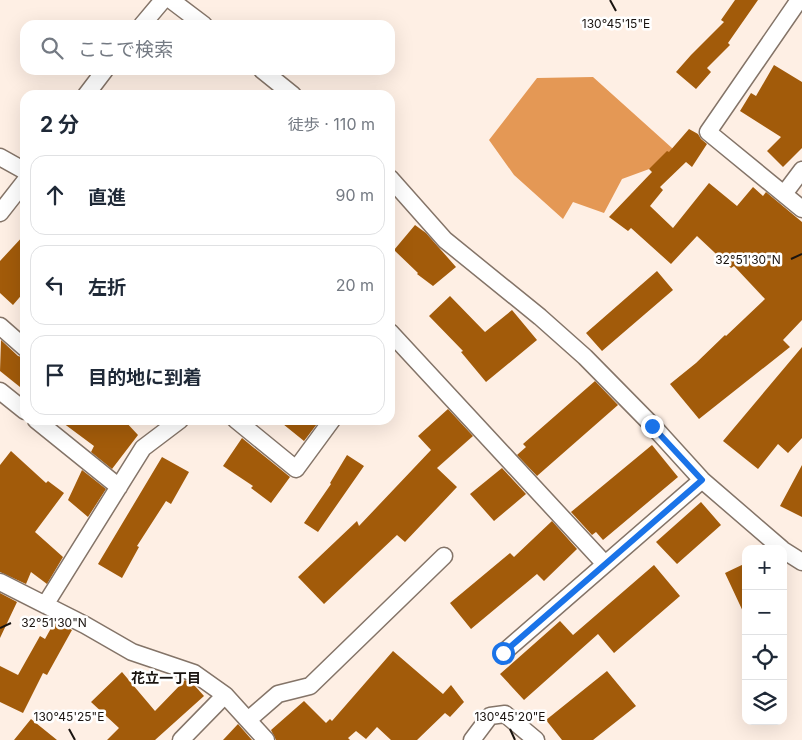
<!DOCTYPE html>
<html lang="ja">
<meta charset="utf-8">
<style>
:root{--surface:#fff;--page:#f2f2f3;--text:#1f2937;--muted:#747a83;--line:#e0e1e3}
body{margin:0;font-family:Inter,"Noto Sans JP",sans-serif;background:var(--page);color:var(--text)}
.controls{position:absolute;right:15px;bottom:15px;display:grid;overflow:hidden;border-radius:10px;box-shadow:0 5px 20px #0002}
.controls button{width:45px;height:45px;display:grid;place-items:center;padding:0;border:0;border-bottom:1px solid var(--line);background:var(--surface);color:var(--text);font:25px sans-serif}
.stop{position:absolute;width:15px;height:15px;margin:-11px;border:4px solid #1a73e8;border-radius:50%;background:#fff}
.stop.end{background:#1a73e8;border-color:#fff;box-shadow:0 1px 5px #0008}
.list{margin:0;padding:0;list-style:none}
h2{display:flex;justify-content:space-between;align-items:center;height:65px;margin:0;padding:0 20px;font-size:21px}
h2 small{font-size:16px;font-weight:400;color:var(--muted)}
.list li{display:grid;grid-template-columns:32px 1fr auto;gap:15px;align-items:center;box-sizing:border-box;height:80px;margin:0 10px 10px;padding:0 10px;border:1px solid var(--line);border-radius:15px}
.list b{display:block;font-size:19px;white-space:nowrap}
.list em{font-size:16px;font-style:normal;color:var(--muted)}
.icon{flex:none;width:28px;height:28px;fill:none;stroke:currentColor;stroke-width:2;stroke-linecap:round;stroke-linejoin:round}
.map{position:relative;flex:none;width:802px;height:740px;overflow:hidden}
.search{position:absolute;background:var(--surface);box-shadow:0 5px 20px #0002;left:20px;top:20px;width:375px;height:55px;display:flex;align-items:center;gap:12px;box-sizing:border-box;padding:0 18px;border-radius:15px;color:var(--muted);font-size:19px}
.panel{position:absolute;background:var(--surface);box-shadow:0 5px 20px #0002;left:20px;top:90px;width:375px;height:335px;border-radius:15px}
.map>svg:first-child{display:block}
.forest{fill:#e49855}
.building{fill:#a25b0a}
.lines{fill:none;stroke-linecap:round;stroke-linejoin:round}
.minor-casing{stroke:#847468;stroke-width:19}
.minor{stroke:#fff;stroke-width:16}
.route{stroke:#1a73e8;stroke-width:6}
.ticks{fill:none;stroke:#1a1410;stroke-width:2}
.labels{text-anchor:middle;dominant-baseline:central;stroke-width:5;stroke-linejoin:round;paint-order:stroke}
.neighbourhood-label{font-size:14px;font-weight:bold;fill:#1a1410;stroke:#fff}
.ticks-label{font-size:12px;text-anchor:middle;fill:#1a1410;stroke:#fff;stroke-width:5;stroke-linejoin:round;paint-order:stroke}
</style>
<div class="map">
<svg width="802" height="740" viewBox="0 0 802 740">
<rect width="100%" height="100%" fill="#feefe4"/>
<path class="forest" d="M 593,77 L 682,157 L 622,179 L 604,213 L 573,202 L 563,219 L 514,175 L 489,140 L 537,78 Z"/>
<path class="building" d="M 735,0 L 758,0 L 728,43 L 730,45 L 707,68 L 711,72 L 696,89 L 676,72 L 691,55 L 724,22 L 721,20 Z
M 774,65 L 802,82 L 802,148 L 783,167 L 767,151 L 781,137 L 740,111 L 751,93 L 756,96 Z
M 689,129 L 698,134 L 701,139 L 707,144 L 692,167 L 686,162 L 660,187 L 663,190 L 650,206 L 673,228 L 709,183 L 737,206 L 753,187 L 763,196 L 766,192 L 802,222 L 802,320 L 783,340 L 790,347 L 699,419 L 670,384 L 696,363 L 725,335 L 726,336 L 765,299 L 734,266 L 731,268 L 697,236 L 671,264 L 631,228 L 628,231 L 609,217 L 652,172 L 649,169 L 667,151 L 669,152 Z
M 415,225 L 426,233 L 456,267 L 433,286 L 417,274 L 418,273 L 394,250 Z
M 25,234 L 25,291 L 13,305 L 0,293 L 0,261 Z
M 657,271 L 673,290 L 602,351 L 586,333 Z
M 450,296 L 485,332 L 512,310 L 537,340 L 486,382 L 461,352 L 463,351 L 429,316 Z
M 1,340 L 18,356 L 25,358 L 25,391 L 0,371 Z
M 802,347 L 802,438 L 788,453 L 778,444 L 758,469 L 723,441 Z
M 595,381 L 618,405 L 537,476 L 517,455 L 526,447 L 523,444 Z
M 448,409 L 473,436 L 437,468 L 457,487 L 405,542 L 397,535 L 324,604 L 298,577 L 357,521 L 359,526 L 431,450 L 418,436 Z
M 59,420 L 124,420 L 138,435 L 112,469 L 91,452 L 94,446 Z
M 278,420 L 320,420 L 304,441 Z
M 242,438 L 290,477 L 271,503 L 251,488 L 253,486 L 223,466 Z
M 652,445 L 678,477 L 603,540 L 596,532 L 592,535 L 571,512 Z
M 11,451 L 46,483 L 48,481 L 64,493 L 35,532 L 63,557 L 47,584 L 31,572 L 26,584 L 0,572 L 0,465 Z
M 347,455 L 364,466 L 318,532 L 304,523 L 331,484 L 330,483 Z
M 162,457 L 189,472 L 171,504 L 166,501 L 137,546 L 139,547 L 122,578 L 98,564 Z
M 802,465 L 802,517 L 780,506 Z
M 502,468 L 526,494 L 494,521 L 470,494 Z
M 82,470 L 106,489 L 88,517 L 68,500 Z
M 701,502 L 721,525 L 677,564 L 656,542 Z
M 552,521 L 577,549 L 544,581 L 537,574 L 471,629 L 450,603 L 510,553 L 514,557 Z
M 746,563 L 746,618 L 725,573 Z
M 654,565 L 680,596 L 614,653 L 598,634 L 524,700 L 500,674 L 560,621 L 573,635 Z
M 0,593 L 17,602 L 0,638 Z
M 55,621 L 72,630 L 47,675 L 43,673 L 23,713 L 0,702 L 0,666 L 18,675 L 40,636 L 45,639 Z
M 393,651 L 443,694 L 451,685 L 464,702 L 450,717 L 445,713 L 417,740 L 391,740 L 377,727 L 366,739 L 356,731 L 348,738 L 350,740 L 276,740 L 271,730 L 304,701 L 326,723 L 330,719 L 332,721 Z
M 607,671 L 636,706 L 593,740 L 562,740 L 546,720 Z
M 122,672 L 155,711 L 185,680 L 195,686 L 204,696 L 155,740 L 107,740 L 119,728 L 91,702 Z
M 31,719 L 57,740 L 14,740 Z
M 238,724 L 252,740 L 223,740 Z"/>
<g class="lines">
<defs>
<path id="minor" d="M 171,0 L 204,25
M 799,0 L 708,132 L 802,209
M 142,25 L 163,0
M 262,70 L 293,95
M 86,95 L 105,70
M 0,157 L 25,171
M 390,178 L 445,240 L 540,317 L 585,357 L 652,425 L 702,480 L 782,549
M 784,194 L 802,170
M 0,213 L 25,181
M 0,326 L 25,348
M 390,332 L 605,564
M 0,391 L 25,411
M 36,420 L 119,487
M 236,420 L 296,469 L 332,420
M 783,550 L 802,562
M 0,582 L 85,625 L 132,652 L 194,673 L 225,695 L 266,740
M 45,605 L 143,448 L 180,420
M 503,653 L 702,480
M 248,720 L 278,694 L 310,686 L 444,556
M 181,740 L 225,695
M 472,740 L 490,716 L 505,714 L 536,740"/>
</defs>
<use href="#minor" class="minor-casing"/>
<use href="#minor" class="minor"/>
</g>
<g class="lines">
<path class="route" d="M 503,653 L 702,480 L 652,426"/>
</g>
<path class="ticks" d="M 610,0 L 616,11M 791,259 L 802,254M 0,628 L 11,623M 69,729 L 75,740M 510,729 L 515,740"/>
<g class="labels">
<g class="neighbourhood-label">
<text x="166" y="677">花立一丁目</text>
</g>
</g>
<g class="ticks-label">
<text x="616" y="28">130°45'15"E</text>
<text x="748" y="264">32°51'30"N</text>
<text x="54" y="627">32°51'30"N</text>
<text x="69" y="721">130°45'25"E</text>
<text x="510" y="721">130°45'20"E</text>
</g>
</svg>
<div class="controls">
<button>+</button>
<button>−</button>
<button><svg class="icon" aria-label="locate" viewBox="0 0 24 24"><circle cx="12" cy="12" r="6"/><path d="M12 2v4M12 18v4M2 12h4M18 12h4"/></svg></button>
<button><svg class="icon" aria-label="layers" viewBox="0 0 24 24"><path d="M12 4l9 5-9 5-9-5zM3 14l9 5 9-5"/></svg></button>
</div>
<div class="stop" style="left:503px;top:653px"></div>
<div class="stop end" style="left:652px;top:426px"></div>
<div class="search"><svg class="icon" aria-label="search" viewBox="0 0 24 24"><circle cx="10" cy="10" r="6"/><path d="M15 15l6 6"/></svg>ここで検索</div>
<section class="panel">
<h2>2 分<small>徒歩 · 110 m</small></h2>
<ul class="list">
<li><svg class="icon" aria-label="ahead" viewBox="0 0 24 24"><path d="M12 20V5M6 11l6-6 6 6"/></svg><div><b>直進</b></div><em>90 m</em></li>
<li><svg class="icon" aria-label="left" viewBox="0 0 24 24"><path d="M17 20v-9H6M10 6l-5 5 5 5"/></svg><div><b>左折</b></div><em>20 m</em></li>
<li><svg class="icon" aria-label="arrive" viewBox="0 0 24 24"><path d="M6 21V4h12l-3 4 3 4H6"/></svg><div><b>目的地に到着</b></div></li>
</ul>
</section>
</div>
